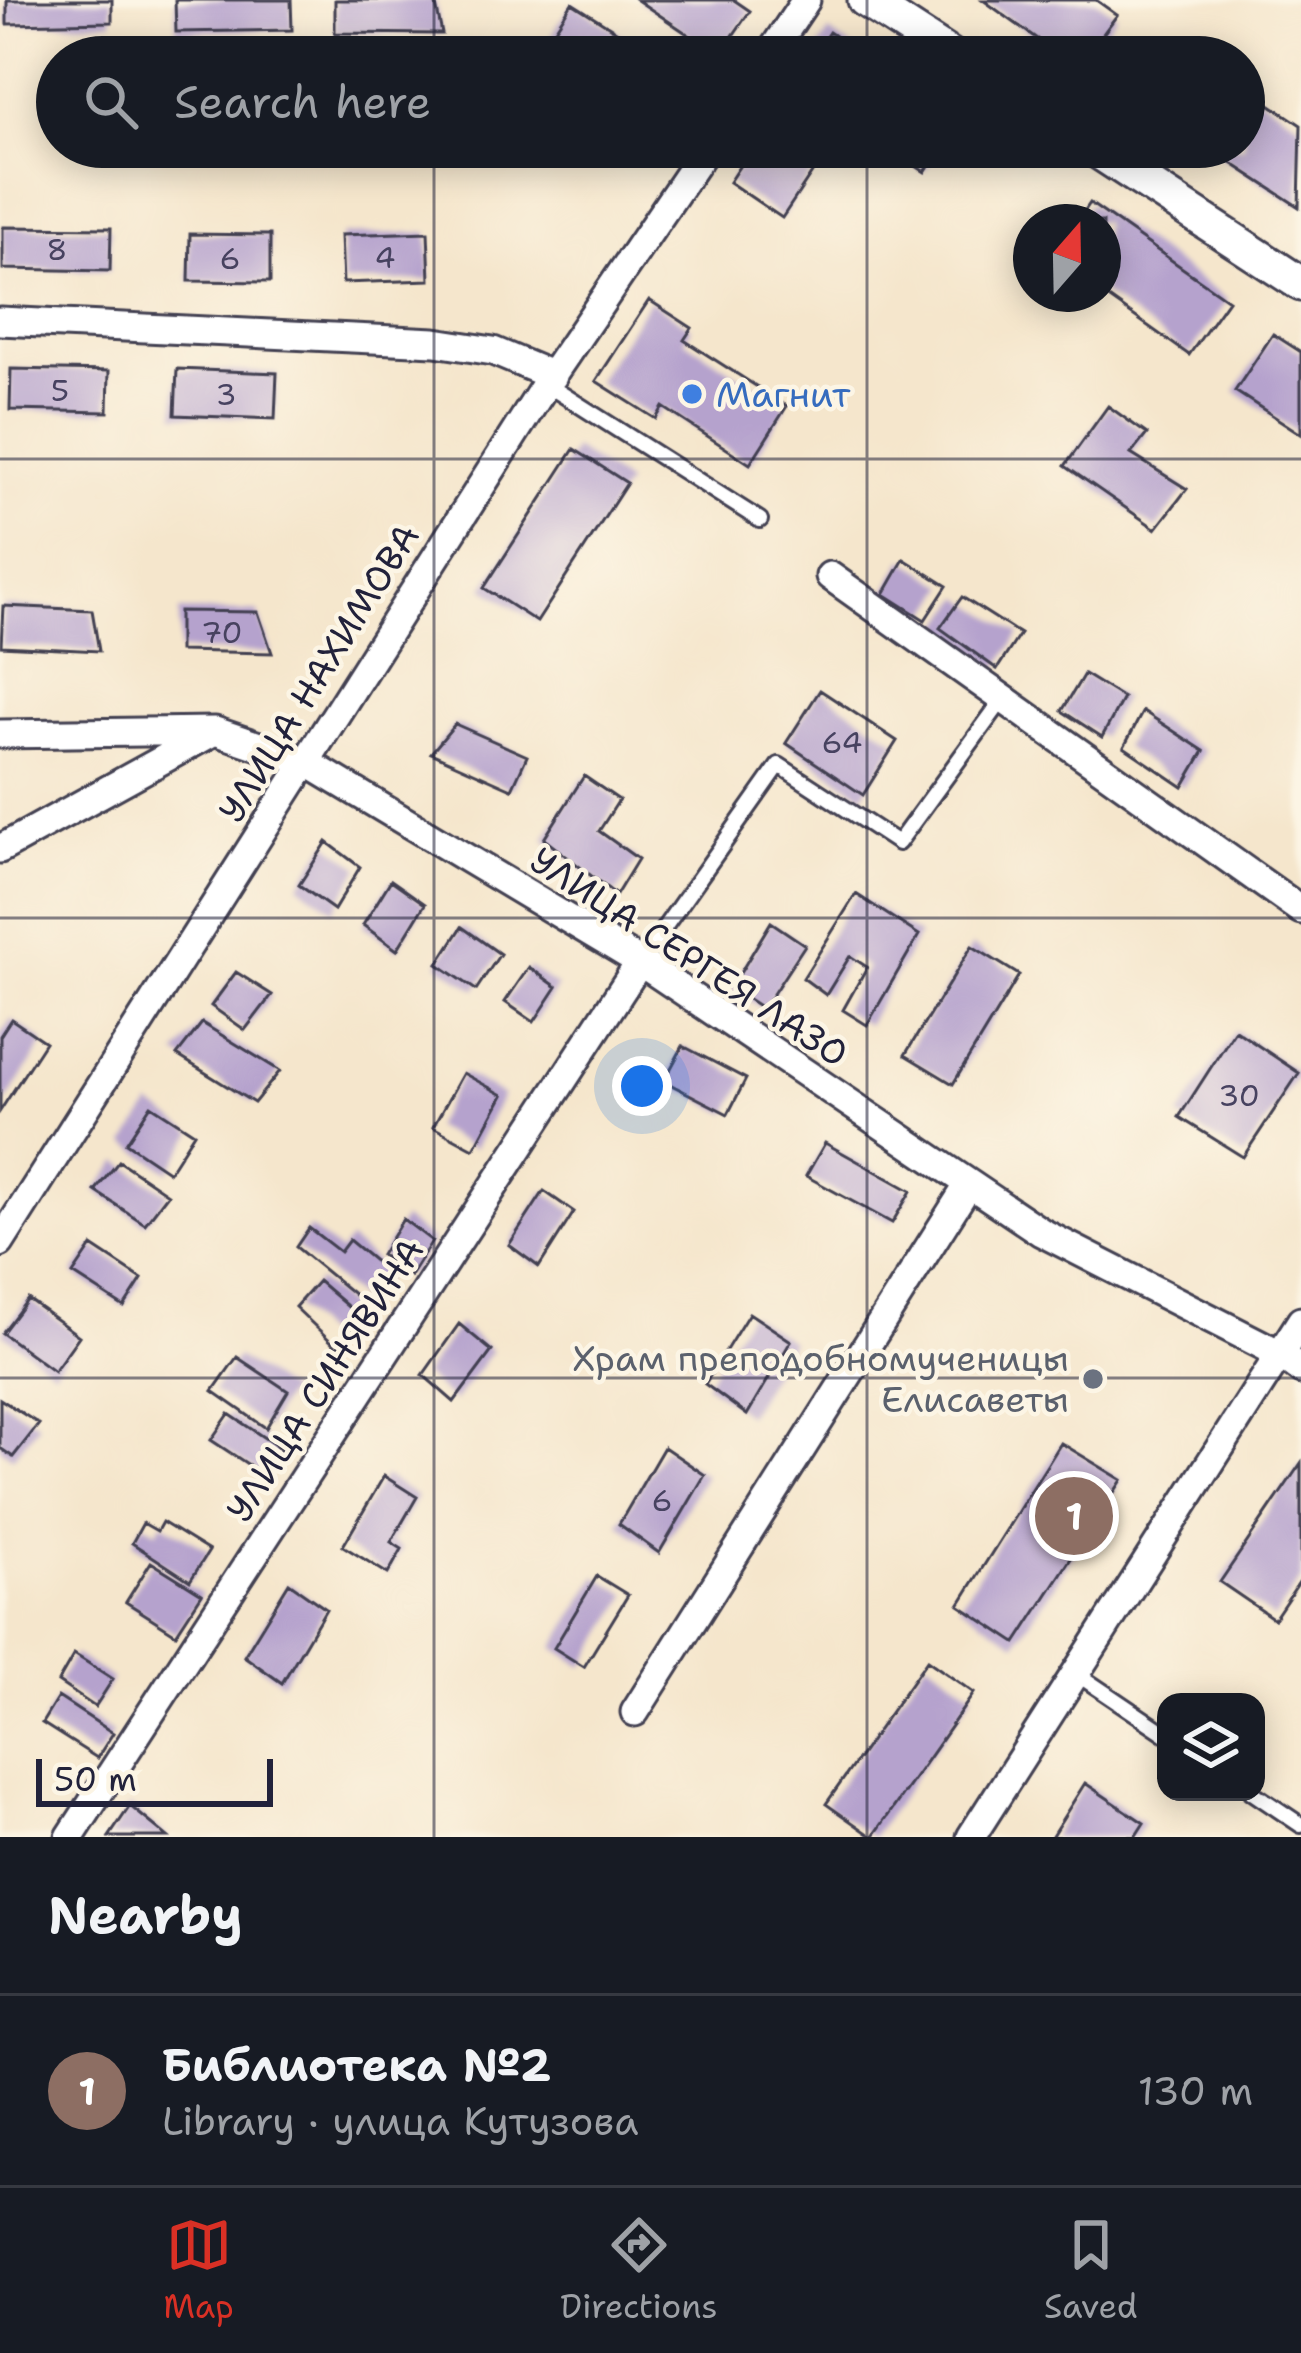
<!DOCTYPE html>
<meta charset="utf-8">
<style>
:root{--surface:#171b24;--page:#242831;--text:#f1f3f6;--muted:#9ea1a6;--line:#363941;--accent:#d93025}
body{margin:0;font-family:"Shantell Sans",sans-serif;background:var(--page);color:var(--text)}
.controls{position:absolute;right:36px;bottom:36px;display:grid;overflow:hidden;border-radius:24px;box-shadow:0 6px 30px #0003}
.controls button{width:108px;height:108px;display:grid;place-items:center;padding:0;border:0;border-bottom:3px solid var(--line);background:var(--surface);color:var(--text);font:60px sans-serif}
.compass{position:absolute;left:1013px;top:204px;width:108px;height:108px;border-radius:50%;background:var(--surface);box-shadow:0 6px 30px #0003;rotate:20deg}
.scale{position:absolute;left:36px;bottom:30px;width:237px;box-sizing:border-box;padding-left:12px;border:6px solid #22223b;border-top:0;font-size:33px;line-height:42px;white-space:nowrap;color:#22223b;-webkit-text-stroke:9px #fcf5e5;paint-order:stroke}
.you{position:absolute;left:642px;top:1086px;width:42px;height:42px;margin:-30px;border:9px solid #fff;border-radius:50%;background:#1a73e8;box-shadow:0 0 0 18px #1a73e833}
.badge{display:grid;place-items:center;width:78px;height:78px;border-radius:50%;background:var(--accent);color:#fff;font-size:39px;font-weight:700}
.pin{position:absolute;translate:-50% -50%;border:6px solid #fff;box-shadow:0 3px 12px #0006}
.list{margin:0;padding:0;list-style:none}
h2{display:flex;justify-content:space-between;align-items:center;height:156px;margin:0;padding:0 48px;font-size:51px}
h2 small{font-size:39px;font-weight:400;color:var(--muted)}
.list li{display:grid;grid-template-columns:78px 1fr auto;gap:36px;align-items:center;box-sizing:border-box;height:192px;padding:0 48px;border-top:3px solid var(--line)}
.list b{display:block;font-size:45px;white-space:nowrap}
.list p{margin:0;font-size:39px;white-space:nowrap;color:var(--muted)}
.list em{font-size:39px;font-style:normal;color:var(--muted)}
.icon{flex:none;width:66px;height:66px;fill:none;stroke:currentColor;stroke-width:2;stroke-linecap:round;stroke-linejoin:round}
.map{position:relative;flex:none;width:1301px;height:1837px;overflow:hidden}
.search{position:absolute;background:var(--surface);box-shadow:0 6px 30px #0003;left:36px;right:36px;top:36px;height:132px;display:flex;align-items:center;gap:30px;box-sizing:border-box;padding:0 42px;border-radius:66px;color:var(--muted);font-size:45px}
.sheet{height:348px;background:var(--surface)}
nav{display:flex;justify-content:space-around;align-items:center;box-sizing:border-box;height:168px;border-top:3px solid var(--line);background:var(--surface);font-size:33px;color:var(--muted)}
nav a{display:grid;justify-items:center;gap:6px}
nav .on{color:var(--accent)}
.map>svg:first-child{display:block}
.building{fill:#b5a2cd}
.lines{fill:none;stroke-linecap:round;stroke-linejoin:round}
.service-casing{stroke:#423f51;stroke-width:20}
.minor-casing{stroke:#423f51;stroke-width:33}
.tertiary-casing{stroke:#423f51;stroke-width:39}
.service{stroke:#fff;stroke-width:14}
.minor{stroke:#fff;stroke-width:27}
.tertiary{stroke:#fff;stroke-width:33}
.grid{fill:none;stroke:#22223b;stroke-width:3;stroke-opacity:0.55}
.shop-dot{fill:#3f7fe0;stroke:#fcf5e5;stroke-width:4.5}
.worship-dot{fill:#6b7280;stroke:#fcf5e5;stroke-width:4.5}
.labels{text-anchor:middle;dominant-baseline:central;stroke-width:9;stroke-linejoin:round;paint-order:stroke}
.number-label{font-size:30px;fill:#474260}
.shop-label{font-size:36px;fill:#366cbe;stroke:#fcf5e5;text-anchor:start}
.street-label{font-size:36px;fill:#22223b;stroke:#fcf5e5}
.worship-label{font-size:36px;fill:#5b616d;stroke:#fcf5e5;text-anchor:end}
</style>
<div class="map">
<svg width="1301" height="1837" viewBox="0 0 1301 1837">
<rect width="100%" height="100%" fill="#fcf5e5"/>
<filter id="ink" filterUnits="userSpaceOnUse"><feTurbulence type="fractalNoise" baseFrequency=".00833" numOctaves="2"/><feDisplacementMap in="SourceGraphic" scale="24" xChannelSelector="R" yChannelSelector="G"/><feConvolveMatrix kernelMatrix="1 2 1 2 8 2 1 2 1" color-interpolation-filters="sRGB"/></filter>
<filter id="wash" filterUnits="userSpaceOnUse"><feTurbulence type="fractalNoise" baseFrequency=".004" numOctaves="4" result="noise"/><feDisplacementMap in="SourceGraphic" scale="48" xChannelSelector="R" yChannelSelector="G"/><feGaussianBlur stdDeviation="2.7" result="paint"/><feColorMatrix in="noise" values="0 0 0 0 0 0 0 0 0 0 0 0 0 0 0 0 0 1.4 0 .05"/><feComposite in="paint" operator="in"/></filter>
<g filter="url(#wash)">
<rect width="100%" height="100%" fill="#f5e6cc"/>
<g id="blocks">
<path class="building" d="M 7,0 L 112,0 L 112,22 L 7,24 Z
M 175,0 L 291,0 L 292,30 L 176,32 Z
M 335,0 L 435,0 L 442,34 L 335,33 Z
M 637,0 L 734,0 L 750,11 L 718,57 L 701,57 L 683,44 L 689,35 Z
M 983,0 L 1096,0 L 1117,15 L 1086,57 L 1062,57 Z
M 572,3 L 657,57 L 557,57 L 543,48 Z
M 829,32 L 866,57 L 812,57 Z
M 1244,87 L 1301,125 L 1299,207 L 1207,147 L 1244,147 Z
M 752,147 L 829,147 L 782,218 L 729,182 Z
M 886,147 L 941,147 L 925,172 Z
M 1090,203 L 1228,300 L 1189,355 L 1103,294 L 1103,222 L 1077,222 Z
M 3,227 L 111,228 L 110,271 L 3,269 Z
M 428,232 L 430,280 L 343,283 L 341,235 Z
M 190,234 L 270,235 L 270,282 L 189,281 Z
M 649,300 L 692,328 L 684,340 L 787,406 L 750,464 L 663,407 L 656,419 L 596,381 Z
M 1273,334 L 1301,352 L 1301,434 L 1235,391 Z
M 11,369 L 109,371 L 108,412 L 10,410 Z
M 177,369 L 277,373 L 275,419 L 175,415 Z
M 1108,406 L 1147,434 L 1131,454 L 1187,489 L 1156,529 L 1065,466 Z
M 574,449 L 627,483 L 537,622 L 484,588 Z
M 904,559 L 947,586 L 925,620 L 884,594 Z
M 962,597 L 1020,634 L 997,669 L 940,628 Z
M 3,606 L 92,610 L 99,651 L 1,646 Z
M 179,611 L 258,612 L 272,653 L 179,651 Z
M 1084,674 L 1123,698 L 1102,737 L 1062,711 Z
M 820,690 L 897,741 L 863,795 L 786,743 Z
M 1143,711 L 1204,751 L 1183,787 L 1124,747 Z
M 455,724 L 527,756 L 512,789 L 431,753 Z
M 584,776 L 619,800 L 599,831 L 638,859 L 616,895 L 544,839 Z
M 327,842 L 360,867 L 334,910 L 299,885 Z
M 391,880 L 425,904 L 397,950 L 363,925 Z
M 856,894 L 919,935 L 867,1025 L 843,1010 L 867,967 L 850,956 L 826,995 L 803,978 Z
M 771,922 L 805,945 L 763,1009 L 731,988 Z
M 462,927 L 500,954 L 476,990 L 438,964 Z
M 972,946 L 1019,975 L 953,1084 L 905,1055 Z
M 529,967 L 557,987 L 534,1022 L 505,1002 Z
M 236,972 L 272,995 L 245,1030 L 211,1006 Z
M 11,1019 L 45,1042 L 0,1111 L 0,1036 Z
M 202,1023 L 280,1071 L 254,1103 L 177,1055 Z
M 1235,1030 L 1299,1073 L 1243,1157 L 1179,1117 Z
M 683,1046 L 746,1079 L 728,1114 L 664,1081 Z
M 463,1073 L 503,1095 L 474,1149 L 433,1127 Z
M 151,1105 L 194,1133 L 169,1172 L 126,1143 Z
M 825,1143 L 911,1191 L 892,1223 L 806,1176 Z
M 119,1161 L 168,1194 L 145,1224 L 95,1191 Z
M 544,1191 L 574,1212 L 539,1267 L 509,1245 Z
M 403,1219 L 432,1241 L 410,1276 L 381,1255 Z
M 309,1228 L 340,1252 L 349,1240 L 389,1273 L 367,1305 L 296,1247 Z
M 92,1246 L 142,1279 L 124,1307 L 73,1274 Z
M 318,1281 L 361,1318 L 337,1347 L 295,1307 Z
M 28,1299 L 79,1336 L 54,1371 L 2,1333 Z
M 749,1313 L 791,1341 L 747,1415 L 705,1384 Z
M 459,1324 L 492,1351 L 454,1402 L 423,1375 Z
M 237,1357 L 288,1391 L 266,1428 L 213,1391 Z
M 0,1399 L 39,1424 L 13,1457 L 0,1448 Z
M 229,1414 L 281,1449 L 264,1475 L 211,1440 Z
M 1061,1443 L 1122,1480 L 1016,1643 L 959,1605 Z
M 664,1447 L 705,1475 L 659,1553 L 619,1524 Z
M 1301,1463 L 1301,1579 L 1274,1619 L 1220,1582 Z
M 384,1476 L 417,1497 L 391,1542 L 402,1549 L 388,1574 L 343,1546 Z
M 162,1522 L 209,1551 L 190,1581 L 132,1543 L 143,1523 L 157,1531 Z
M 151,1562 L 202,1594 L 176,1634 L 126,1602 Z
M 597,1576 L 628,1595 L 584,1667 L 554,1648 Z
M 289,1583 L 326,1609 L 282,1683 L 244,1656 Z
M 74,1654 L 113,1679 L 95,1707 L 58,1682 Z
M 927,1660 L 974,1693 L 873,1837 L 826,1804 Z
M 58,1697 L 113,1733 L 97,1758 L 42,1723 Z
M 1085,1783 L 1144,1823 L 1135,1837 L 1051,1837 Z
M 130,1806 L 168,1837 L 109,1837 Z"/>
</g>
</g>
<g filter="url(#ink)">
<use href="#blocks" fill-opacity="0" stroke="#423f51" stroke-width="3"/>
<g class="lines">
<defs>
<path id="service" d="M 546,384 L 760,520
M 640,962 L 779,765 L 898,843 L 1003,699
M 1077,1674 L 1166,1734
M 1252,1792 L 1301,1825"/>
<path id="minor" d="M 768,57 L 806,0
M 0,321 L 435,342 L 493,351 L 553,376
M 830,576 L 1301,910
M 0,734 L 215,731 L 306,762 L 640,962 L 1041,1232 L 1280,1354 L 1301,1370
M 0,849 L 211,733
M 0,1243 L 546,384 L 707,147
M 635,1712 L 969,1184
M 70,1837 L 640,962
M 971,1837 L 1301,1321"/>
<path id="tertiary" d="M 865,0 L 953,57
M 1091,147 L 1301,284"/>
</defs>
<use href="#service" class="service-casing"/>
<use href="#minor" class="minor-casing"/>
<use href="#tertiary" class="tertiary-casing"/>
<use href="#service" class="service"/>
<use href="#minor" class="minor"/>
<use href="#tertiary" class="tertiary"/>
</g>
</g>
<path class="grid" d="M 434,0 L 434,57M 867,0 L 867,57M 434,147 L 434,1837M 867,147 L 867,1837M 0,459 L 1301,459M 0,918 L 1301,918M 0,1378 L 1301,1378"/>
<circle class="shop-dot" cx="692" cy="394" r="12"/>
<circle class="worship-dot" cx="1093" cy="1379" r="12"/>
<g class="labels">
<g class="number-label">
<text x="57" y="249">8</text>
<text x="385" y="257">4</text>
<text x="230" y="258">6</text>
<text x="60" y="390">5</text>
<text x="226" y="394">3</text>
<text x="222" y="632">70</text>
<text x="842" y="742">64</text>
<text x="1239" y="1095">30</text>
<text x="662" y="1500">6</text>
</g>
<g class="shop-label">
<text x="716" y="394">Магнит</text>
</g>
<g class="street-label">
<text transform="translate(319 673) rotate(-58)">УЛИЦА НАХИМОВА</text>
<text transform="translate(689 957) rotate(33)">УЛИЦА СЕРГЕЯ ЛАЗО</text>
<text transform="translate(325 1380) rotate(-57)">УЛИЦА СИНЯВИНА</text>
</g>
<g class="worship-label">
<text x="1069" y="1358">Храм преподобномученицы<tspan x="1069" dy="41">Елисаветы</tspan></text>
</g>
</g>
</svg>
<div class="controls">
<button><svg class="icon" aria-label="layers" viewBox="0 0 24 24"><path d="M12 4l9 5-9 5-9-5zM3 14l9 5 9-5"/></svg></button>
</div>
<svg class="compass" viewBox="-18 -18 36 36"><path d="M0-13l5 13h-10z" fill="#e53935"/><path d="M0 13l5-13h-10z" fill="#9ea1a6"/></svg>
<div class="scale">50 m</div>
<div class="you"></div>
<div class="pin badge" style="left:1074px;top:1516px;background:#8d6e63">1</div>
<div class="search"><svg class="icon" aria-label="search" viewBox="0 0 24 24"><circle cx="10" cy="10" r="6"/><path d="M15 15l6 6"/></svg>Search here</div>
</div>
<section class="sheet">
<h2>Nearby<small></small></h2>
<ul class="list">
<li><span class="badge" style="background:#8d6e63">1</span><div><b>Библиотека №2</b><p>Library · улица Кутузова</p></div><em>130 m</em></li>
</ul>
</section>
<nav>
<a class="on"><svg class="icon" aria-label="map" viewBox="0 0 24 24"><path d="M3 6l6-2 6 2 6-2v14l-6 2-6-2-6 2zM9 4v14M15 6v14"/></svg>Map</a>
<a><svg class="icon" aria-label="directions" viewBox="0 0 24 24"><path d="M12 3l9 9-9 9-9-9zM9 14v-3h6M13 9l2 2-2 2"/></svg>Directions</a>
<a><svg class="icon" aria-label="saved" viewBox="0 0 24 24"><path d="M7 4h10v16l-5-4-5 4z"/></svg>Saved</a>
</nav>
